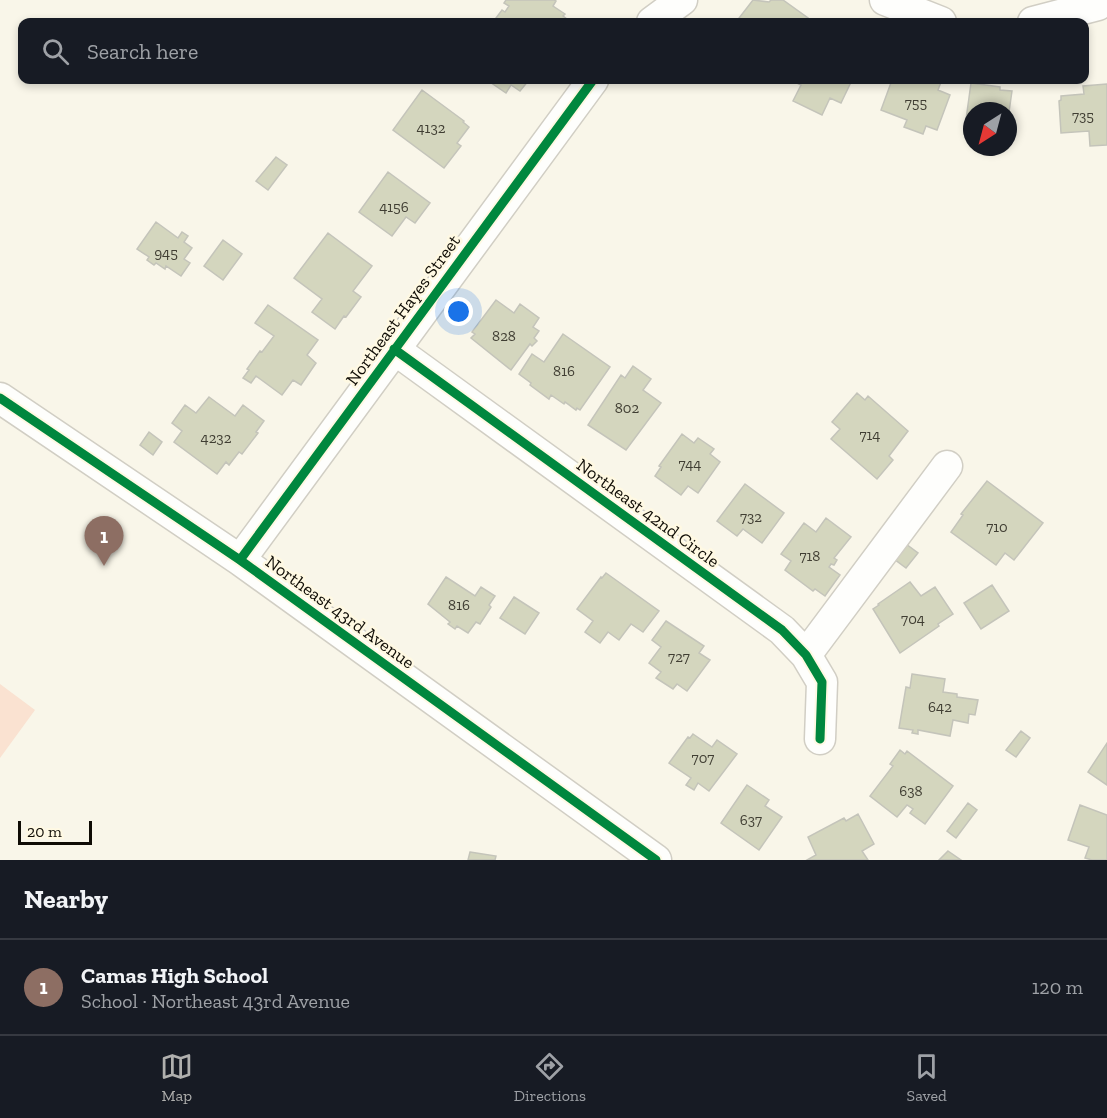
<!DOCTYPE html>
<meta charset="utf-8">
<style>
:root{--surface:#171b24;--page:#242831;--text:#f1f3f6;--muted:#9ea1a6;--line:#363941;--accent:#b0b0ae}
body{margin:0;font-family:"Zilla Slab",serif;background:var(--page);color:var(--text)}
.compass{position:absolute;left:963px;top:102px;width:54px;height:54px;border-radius:50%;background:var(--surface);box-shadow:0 3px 9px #0003;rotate:216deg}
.scale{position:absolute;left:18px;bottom:15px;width:74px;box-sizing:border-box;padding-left:6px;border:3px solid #0f0c05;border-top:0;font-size:16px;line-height:21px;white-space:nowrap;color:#0f0c05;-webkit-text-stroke:4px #fff9e3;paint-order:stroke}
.you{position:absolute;left:459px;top:312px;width:21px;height:21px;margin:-15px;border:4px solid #fff;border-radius:50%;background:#1a73e8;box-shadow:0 0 0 9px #1a73e833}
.badge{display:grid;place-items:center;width:39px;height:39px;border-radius:50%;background:var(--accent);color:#fff;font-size:20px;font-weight:700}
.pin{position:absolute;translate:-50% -50px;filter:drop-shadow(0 2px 3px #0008)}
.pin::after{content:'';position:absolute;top:32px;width:21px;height:18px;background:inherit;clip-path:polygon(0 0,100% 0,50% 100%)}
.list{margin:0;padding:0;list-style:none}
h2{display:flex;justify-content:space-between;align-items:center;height:78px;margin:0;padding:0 24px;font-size:26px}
h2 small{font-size:20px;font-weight:400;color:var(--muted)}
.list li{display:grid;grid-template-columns:39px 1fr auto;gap:18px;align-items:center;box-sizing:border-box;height:96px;padding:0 24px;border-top:2px solid var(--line)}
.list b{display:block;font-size:22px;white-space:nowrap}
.list p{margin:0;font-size:20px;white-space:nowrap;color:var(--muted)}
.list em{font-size:20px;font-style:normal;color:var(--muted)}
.icon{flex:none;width:33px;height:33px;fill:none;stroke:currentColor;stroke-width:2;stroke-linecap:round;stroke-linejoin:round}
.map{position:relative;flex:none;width:1107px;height:860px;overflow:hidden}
.search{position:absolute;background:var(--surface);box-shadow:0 3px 9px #0003;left:18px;right:18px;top:18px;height:66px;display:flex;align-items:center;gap:15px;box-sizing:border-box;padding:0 21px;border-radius:12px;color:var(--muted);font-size:22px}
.sheet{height:174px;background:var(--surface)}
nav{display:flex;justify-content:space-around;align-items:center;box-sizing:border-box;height:84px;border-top:2px solid var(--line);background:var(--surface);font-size:16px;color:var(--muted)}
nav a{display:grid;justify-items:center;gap:3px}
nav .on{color:var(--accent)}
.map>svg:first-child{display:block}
.green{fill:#fae2d1}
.building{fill:#d4d6be;stroke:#c4c4ba;stroke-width:1.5}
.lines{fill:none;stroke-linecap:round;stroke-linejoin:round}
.minor-casing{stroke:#d1cec4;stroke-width:33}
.minor{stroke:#fefefc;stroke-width:30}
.cycleway-casing{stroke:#fff9e3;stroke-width:13}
.cycleway{stroke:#00873e;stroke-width:9}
.labels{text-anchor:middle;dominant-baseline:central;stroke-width:5;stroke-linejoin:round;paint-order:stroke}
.number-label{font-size:15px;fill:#403e33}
.street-label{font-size:18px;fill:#0f0c05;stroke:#fff9e3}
</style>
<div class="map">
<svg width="1107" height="860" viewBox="0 0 1107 860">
<rect width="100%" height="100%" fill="#f9f6e9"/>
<path class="green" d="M 0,684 L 35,710 L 0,758 Z"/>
<path class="building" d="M 506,0 L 554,0 L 556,1 L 553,6 L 565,14 L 563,16 L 571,22 L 493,22 L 502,10 L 505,12 L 509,6 L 504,3 Z
M 753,0 L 769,2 L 771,0 L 783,0 L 808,18 L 805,22 L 736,22 Z
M 487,80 L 529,80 L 520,91 L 511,85 L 506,93 Z
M 798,80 L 852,80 L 841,103 L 830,98 L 822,115 L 793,101 L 801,85 L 797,83 Z
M 892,80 L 934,80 L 941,82 L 938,90 L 950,95 L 937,130 L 926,126 L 923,134 L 904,127 L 907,120 L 881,110 Z
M 971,83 L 1000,87 L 1000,90 L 1012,91 L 1008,119 L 1008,111 L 972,111 L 972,135 L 964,134 Z
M 1107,84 L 1107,145 L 1090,146 L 1089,131 L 1061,133 L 1059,101 L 1061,100 L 1061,96 L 1084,94 L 1083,86 Z
M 422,90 L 464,121 L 463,122 L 469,127 L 457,143 L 461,146 L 444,168 L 393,130 Z
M 276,157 L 287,165 L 268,190 L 256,181 Z
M 388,172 L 430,203 L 415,223 L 406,217 L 392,236 L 359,212 Z
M 156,222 L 178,238 L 182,232 L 188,236 L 184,242 L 192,248 L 184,259 L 190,263 L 181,276 L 166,266 L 165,269 L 156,263 L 154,265 L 147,260 L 149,257 L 137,249 Z
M 328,233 L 372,266 L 353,291 L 361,297 L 346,317 L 344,316 L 335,329 L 312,312 L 322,299 L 294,278 Z
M 223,240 L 242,254 L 223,280 L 204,266 Z
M 496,300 L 514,313 L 520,304 L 539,318 L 533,327 L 539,331 L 534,338 L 537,341 L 532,346 L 530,344 L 511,370 L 471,338 L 475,334 L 472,332 Z
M 268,305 L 318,340 L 307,355 L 316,363 L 301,385 L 293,380 L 282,395 L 256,376 L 251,383 L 243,378 L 249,370 L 247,369 L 260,351 L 262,352 L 274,336 L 255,323 Z
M 563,334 L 610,367 L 580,410 L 577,408 L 576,410 L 565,402 L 564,404 L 551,395 L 549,399 L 530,385 L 531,383 L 519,374 L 532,354 L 544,362 Z
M 633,366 L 651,379 L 643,390 L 661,403 L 626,450 L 588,425 L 621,375 L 625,378 Z
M 857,393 L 865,400 L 868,396 L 908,431 L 889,456 L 893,460 L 877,479 L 831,439 L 840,429 L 832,422 Z
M 209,397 L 235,416 L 243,405 L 264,421 L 256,432 L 258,433 L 242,454 L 239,452 L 229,465 L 226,462 L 217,474 L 174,442 L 182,431 L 172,423 L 185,405 L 196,413 Z
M 149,432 L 162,442 L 153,455 L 140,445 Z
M 682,434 L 694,443 L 698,438 L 714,449 L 710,454 L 720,462 L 698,493 L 688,486 L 681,495 L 655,476 L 661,467 L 659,466 Z
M 987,481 L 1043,523 L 1014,560 L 1005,553 L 996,565 L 951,532 L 963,515 L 961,514 Z
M 745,484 L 784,513 L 762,543 L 743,529 L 737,536 L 717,521 Z
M 826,518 L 851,537 L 834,558 L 837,560 L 834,565 L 831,564 L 829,567 L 840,575 L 825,596 L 815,589 L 813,591 L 785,570 L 791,561 L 781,554 L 804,523 L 816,532 Z
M 906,544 L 918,553 L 906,568 L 894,559 Z
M 606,573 L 659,611 L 643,632 L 631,624 L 619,640 L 608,632 L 600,643 L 585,632 L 593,621 L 577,609 L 601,577 L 602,578 Z
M 446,577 L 475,596 L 481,587 L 495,596 L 489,605 L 491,607 L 480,624 L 476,622 L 468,633 L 457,626 L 455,629 L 448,624 L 450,622 L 428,604 Z
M 910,582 L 921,596 L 935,587 L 953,614 L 938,624 L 939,626 L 900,653 L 873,609 L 879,605 L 878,604 Z
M 992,585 L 1009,611 L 981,629 L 964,603 Z
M 514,597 L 539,613 L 525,634 L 500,618 Z
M 666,621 L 704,646 L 699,653 L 710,660 L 687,691 L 677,684 L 673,689 L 656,678 L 661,672 L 649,663 L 661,647 L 652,640 Z
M 912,674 L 945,679 L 943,692 L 957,694 L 957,697 L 978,700 L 975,715 L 969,714 L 968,723 L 953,720 L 950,736 L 918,730 L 918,734 L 912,733 L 913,730 L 899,728 L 906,687 L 910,688 Z
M 1021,731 L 1030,738 L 1016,757 L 1006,750 Z
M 693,734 L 712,747 L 717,740 L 737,754 L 709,791 L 698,783 L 694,790 L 686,785 L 691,778 L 669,763 L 688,737 L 690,738 Z
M 1107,743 L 1107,785 L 1088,772 Z
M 900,750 L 905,754 L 907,751 L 953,786 L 925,824 L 910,813 L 913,809 L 907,805 L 897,817 L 870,796 L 893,766 L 890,764 Z
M 747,785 L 769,800 L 765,806 L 782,817 L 759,850 L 721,823 Z
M 968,803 L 977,810 L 956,838 L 947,831 Z
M 1080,805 L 1107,815 L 1107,860 L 1092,860 L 1085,858 L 1089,847 L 1068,840 Z
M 858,814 L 874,844 L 862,851 L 868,860 L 807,860 L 816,855 L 808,837 L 844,818 L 846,821 Z
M 948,851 L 961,860 L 939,860 Z
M 470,852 L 496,856 L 495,860 L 468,860 Z"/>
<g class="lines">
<defs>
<path id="minor" d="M 885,0 L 941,22
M 652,22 L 682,0
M 1033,22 L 1098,5
M 394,349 L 782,630 L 806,655 L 822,682 L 820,739
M 0,398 L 240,560 L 656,860
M 240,560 L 593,80
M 806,655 L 947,466"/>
</defs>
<use href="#minor" class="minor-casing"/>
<use href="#minor" class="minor"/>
<defs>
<path id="cycleway" d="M 394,349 L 782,630 L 806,655 L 822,682 L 820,739
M 0,398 L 240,560 L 656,860
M 240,560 L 593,80"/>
</defs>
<use href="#cycleway" class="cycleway-casing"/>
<use href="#cycleway" class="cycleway"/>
</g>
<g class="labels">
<g class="number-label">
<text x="916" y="103">755</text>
<text x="1083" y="116">735</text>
<text x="431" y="128">4132</text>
<text x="394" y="207">4156</text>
<text x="166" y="253">945</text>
<text x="504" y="336">828</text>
<text x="564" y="371">816</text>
<text x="627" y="408">802</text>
<text x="870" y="435">714</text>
<text x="216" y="438">4232</text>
<text x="690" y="464">744</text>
<text x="751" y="517">732</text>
<text x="997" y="527">710</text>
<text x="810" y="556">718</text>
<text x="459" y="605">816</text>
<text x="913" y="619">704</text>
<text x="679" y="657">727</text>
<text x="940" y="707">642</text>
<text x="703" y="758">707</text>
<text x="911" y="791">638</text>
<text x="751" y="820">637</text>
</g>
<g class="street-label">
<text transform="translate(403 310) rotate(-54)">Northeast Hayes Street</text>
<text transform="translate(648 513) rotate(36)">Northeast 42nd Circle</text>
<text transform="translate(340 612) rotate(36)">Northeast 43rd Avenue</text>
</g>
</g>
</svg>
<svg class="compass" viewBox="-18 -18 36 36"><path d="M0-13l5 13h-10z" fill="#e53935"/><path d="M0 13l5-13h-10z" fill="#9ea1a6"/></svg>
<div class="scale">20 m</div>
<div class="you"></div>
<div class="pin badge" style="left:104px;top:566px;background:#8d6e63">1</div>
<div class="search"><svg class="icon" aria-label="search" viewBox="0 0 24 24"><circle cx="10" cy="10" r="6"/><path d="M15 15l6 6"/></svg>Search here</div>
</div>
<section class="sheet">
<h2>Nearby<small></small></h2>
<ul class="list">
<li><span class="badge" style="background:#8d6e63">1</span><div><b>Camas High School</b><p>School · Northeast 43rd Avenue</p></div><em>120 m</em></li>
</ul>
</section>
<nav>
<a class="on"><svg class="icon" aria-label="map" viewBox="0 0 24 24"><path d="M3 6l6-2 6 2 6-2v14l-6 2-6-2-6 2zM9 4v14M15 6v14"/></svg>Map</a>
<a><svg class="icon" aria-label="directions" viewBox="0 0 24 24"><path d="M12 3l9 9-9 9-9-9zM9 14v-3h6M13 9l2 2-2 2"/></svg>Directions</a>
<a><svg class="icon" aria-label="saved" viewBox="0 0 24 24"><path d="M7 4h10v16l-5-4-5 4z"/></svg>Saved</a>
</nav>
